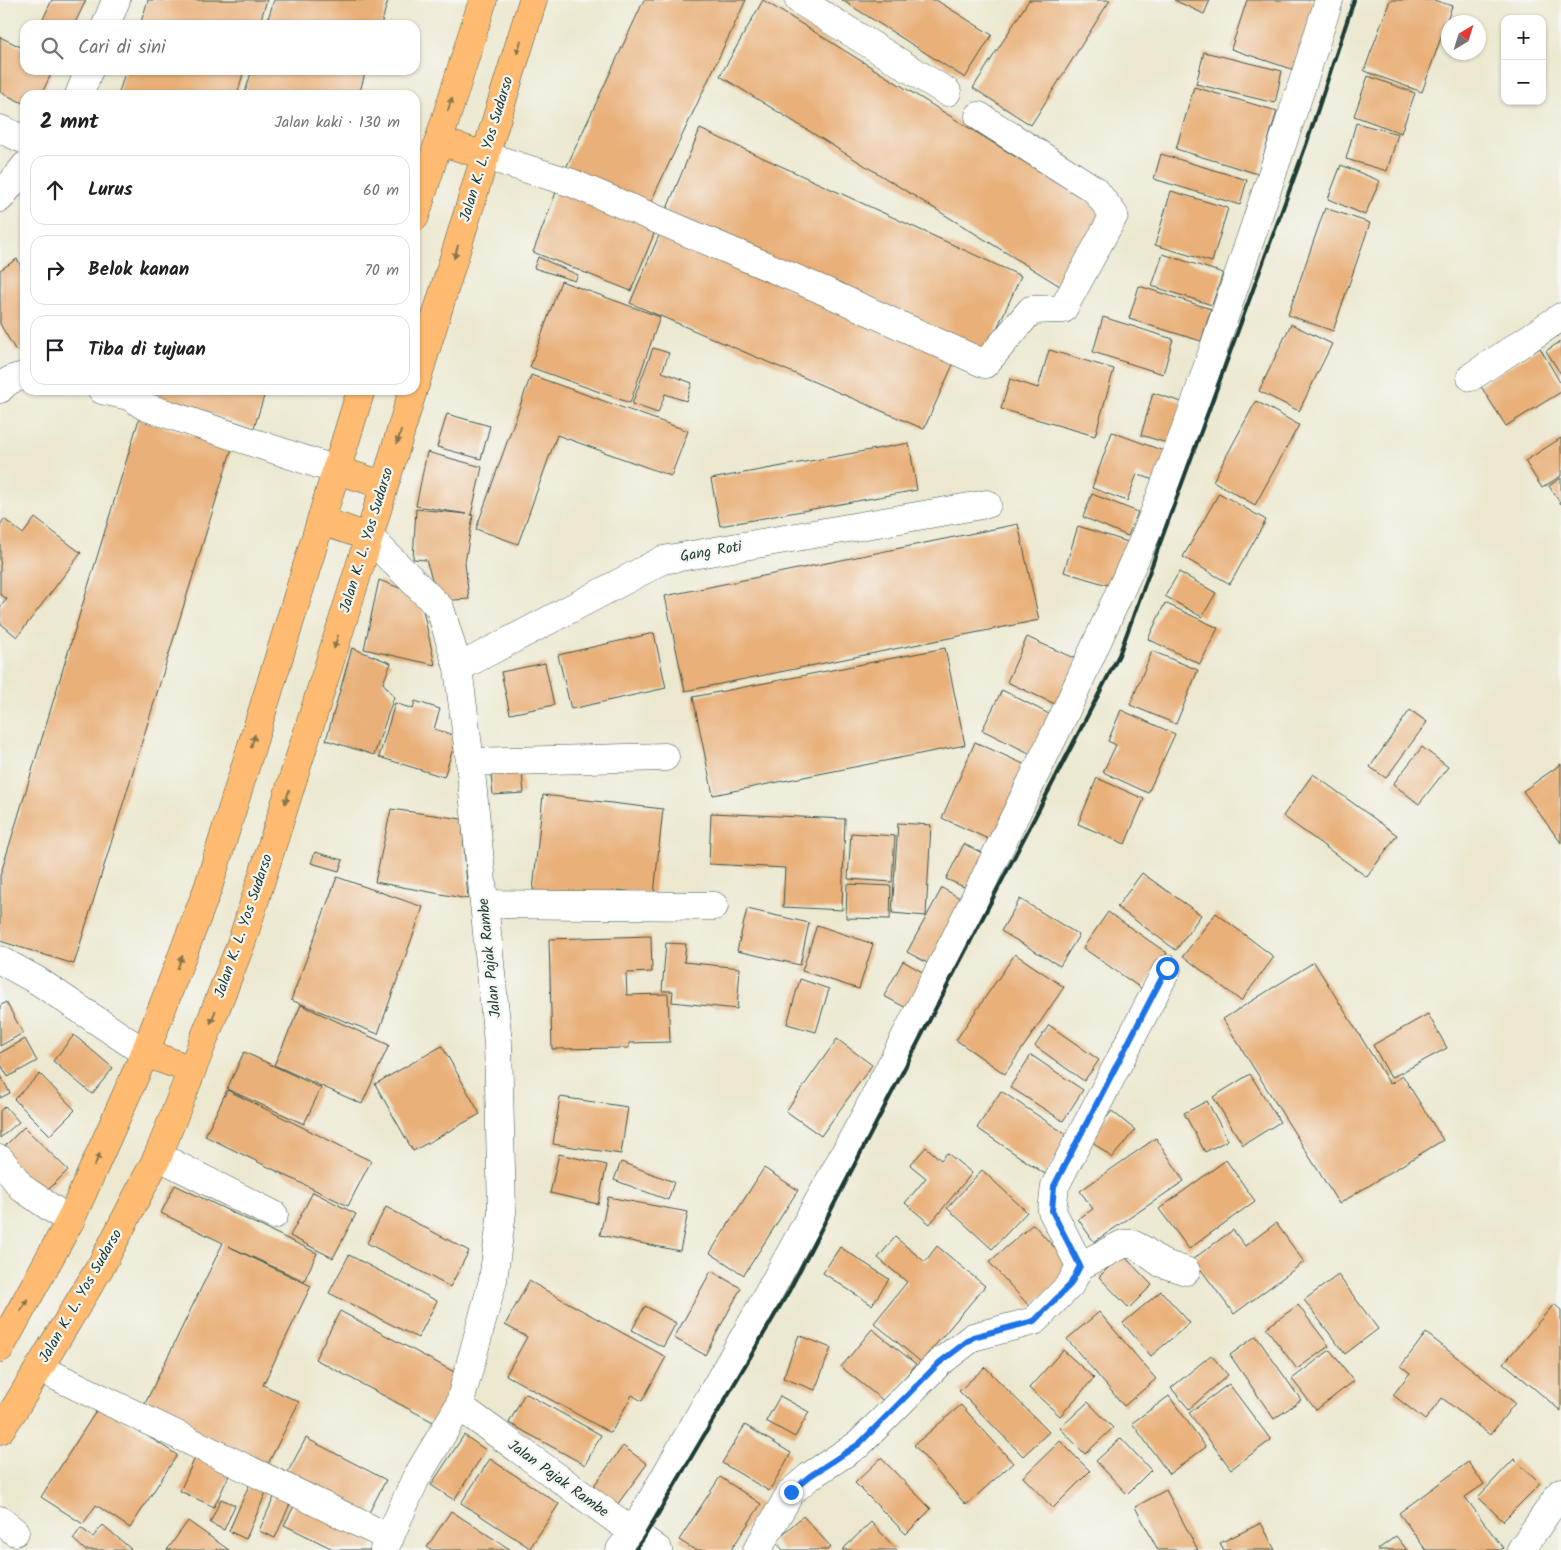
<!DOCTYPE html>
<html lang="id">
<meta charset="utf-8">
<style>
:root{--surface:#fff;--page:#f2f2f2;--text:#202124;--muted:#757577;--line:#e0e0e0}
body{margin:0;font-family:Kalam,sans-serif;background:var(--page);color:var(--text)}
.controls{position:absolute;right:15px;top:15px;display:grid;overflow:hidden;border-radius:10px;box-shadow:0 1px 4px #0004}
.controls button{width:45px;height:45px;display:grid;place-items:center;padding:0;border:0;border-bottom:1px solid var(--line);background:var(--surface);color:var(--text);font:25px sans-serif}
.compass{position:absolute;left:1441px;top:15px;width:45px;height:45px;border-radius:50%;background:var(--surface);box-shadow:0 1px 4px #0004;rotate:38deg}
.stop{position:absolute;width:15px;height:15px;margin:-11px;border:4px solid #1a73e8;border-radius:50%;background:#fff}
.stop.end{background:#1a73e8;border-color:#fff;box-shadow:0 1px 5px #0008}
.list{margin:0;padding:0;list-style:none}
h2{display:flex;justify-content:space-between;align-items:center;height:65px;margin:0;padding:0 20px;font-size:21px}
h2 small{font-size:16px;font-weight:400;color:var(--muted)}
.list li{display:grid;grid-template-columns:32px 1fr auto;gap:15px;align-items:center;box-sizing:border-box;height:70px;margin:0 10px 10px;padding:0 10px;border:1px solid var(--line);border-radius:15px}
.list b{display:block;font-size:19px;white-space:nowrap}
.list em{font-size:16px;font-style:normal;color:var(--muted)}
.icon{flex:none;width:28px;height:28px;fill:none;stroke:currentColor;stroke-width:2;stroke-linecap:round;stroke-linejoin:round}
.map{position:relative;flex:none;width:1561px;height:1550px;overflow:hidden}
.search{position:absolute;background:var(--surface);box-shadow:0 1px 4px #0004;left:20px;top:20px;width:400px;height:55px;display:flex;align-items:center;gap:12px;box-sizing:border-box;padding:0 18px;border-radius:15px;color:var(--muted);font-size:19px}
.panel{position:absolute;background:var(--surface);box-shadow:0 1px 4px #0004;left:20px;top:90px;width:400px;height:305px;border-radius:15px}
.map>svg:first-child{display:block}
.building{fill:#e9b079}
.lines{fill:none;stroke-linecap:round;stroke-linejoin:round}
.minor-casing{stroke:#3e574b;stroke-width:29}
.highway-casing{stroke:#3e574b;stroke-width:29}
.minor{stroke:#fff;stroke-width:28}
.highway{stroke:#ffbb71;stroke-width:28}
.rail{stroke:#1f3d34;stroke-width:4}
.oneway{fill:#84764f}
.route{stroke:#1a73e8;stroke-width:6}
.labels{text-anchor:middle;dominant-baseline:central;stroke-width:4.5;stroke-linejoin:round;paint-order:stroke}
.street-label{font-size:15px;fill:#1f3d34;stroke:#f6f6f2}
</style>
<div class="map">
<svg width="1561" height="1550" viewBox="0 0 1561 1550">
<rect width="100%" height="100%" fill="#f6f6f2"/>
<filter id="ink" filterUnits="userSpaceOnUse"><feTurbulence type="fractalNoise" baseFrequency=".02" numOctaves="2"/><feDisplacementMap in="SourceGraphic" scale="10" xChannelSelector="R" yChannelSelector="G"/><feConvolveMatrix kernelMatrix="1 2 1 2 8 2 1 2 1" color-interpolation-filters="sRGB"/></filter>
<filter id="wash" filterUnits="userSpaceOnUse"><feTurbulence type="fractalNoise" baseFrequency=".0096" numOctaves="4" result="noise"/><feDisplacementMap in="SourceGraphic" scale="20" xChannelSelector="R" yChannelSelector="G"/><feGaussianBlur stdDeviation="1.12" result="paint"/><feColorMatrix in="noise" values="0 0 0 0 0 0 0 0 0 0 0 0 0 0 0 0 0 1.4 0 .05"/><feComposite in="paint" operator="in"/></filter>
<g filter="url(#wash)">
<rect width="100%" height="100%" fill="#ece8d0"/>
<g id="blocks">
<path class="building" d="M 52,0 L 86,0 L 74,25 L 40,25 Z
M 148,0 L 267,0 L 259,25 L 140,25 Z
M 274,0 L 388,0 L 381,25 L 266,25 Z
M 644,0 L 746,0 L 648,208 L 565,170 Z
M 763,0 L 1111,216 L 1068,291 L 720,76 Z
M 842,0 L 936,0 L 992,35 L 965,78 Z
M 1029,0 L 1110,0 L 1031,125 L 973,88 Z
M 1174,0 L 1210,0 L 1204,14 Z
M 1247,0 L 1320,0 L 1297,71 L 1231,49 Z
M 1390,0 L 1434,0 L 1452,6 L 1422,92 L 1364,71 Z
M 0,37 L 25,49 L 25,70 L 53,70 L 41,95 L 25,95 L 25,104 L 0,92 Z
M 1204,52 L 1282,71 L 1275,103 L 1196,84 Z
M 126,70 L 244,70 L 237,95 L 118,95 Z
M 252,70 L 366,70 L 359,95 L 244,95 Z
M 1368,76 L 1415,93 L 1401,133 L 1354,116 Z
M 1194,87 L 1277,111 L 1258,174 L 1176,149 Z
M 1356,123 L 1398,134 L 1387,171 L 1346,159 Z
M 700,129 L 1021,276 L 984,357 L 666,211 Z
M 1161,154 L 1247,180 L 1240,205 L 1154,179 Z
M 1341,165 L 1380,181 L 1365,215 L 1328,199 Z
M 557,190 L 656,229 L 631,291 L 533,252 Z
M 1171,191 L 1228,208 L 1212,262 L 1155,245 Z
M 1325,208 L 1370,223 L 1333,331 L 1288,315 Z
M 660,233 L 955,360 L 924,429 L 630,303 Z
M 1163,254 L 1223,273 L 1212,305 L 1152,286 Z
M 538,257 L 578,275 L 575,281 L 534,268 Z
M 17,259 L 25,273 L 25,346 L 16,351 L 0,324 L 0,270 Z
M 561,281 L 660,317 L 630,403 L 530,367 Z
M 1139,286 L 1211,309 L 1201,341 L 1129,319 Z
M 1103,317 L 1173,339 L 1163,374 L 1093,352 Z
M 1291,324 L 1332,344 L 1299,411 L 1259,391 Z
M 1561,341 L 1561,374 L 1546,351 Z
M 653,348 L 669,353 L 662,372 L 692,383 L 686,401 L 665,394 L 658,413 L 632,404 Z
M 1540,348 L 1561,384 L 1561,392 L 1506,426 L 1480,385 Z
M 1049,350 L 1114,369 L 1095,436 L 1001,409 L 1010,379 L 1038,388 Z
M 531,375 L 688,431 L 671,476 L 557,435 L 518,544 L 476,529 Z
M 151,390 L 266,390 L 254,428 L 150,394 Z
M 1153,393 L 1182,402 L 1170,444 L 1141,435 Z
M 1256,401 L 1299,425 L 1255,505 L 1213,481 Z
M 447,414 L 490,426 L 481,459 L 437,447 Z
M 139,419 L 232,448 L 74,964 L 0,941 L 0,876 Z
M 1112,432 L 1169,453 L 1159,482 L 1137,474 L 1127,501 L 1092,488 Z
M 1561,438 L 1561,476 L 1542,488 L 1525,461 Z
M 909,443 L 917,490 L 720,526 L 711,479 Z
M 427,452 L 482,467 L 471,515 L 473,515 L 465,563 L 469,599 L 439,601 L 426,560 L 413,559 L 416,509 L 467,514 L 416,506 Z
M 1561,478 L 1561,504 L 1549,486 Z
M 1219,493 L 1266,520 L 1230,584 L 1183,557 Z
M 1092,494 L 1138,512 L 1128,536 L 1083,517 Z
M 35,518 L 81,553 L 17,637 L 0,623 L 0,607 L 7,599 L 0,594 L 0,565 L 1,563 L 0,562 L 0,525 L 4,519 L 23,534 Z
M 1018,524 L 1039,620 L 685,691 L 665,596 Z
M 1078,526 L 1128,542 L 1114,587 L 1064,572 Z
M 1179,572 L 1216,593 L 1202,617 L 1165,596 Z
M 379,580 L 420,596 L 435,665 L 364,649 Z
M 1165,603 L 1218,628 L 1200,664 L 1148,639 Z
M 654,633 L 666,688 L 571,709 L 558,655 Z
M 1027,637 L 1078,660 L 1057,705 L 1007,682 Z
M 352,648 L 391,663 L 383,683 L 394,697 L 374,755 L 326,740 Z
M 945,648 L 965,745 L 713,795 L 693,697 Z
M 1152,651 L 1198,670 L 1176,724 L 1130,705 Z
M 545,663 L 554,705 L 510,714 L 501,672 Z
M 1002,690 L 1051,715 L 1031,754 L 982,730 Z
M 415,701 L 440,709 L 434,729 L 457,736 L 444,777 L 379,757 L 395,703 L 413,709 Z
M 1121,710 L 1175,734 L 1148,793 L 1103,772 L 1116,745 L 1108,741 Z
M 1410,710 L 1427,722 L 1386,778 L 1370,767 Z
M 975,742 L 1028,766 L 995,842 L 942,818 Z
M 1422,747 L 1448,767 L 1419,804 L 1393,784 Z
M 1561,764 L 1561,843 L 1523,791 Z
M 522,773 L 524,793 L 493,795 L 491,775 Z
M 1313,774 L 1397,835 L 1367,877 L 1283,816 Z
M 1097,778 L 1144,799 L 1125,844 L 1078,824 Z
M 543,795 L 663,809 L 654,894 L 618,890 L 617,900 L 533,890 Z
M 391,809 L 462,819 L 468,899 L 375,882 Z
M 711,813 L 845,819 L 842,910 L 783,907 L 785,868 L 709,864 Z
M 898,823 L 931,825 L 926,916 L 892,913 Z
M 851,833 L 895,836 L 892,882 L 848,879 Z
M 964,844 L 990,857 L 973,891 L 946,879 Z
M 315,852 L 343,860 L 339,871 L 311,863 Z
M 1142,873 L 1201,915 L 1176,950 L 1117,907 Z
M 337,877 L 423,907 L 378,1034 L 291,1000 Z
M 847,884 L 891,886 L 890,919 L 846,918 Z
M 942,888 L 969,903 L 935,967 L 907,952 Z
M 1020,899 L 1079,935 L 1060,966 L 1001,931 Z
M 747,909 L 809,923 L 800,965 L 737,951 Z
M 1108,912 L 1167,953 L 1142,989 L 1083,948 Z
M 1216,913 L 1274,957 L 1241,1001 L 1183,956 Z
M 817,925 L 873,944 L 859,989 L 802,971 Z
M 651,936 L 652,972 L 626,973 L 627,995 L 668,994 L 670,1042 L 629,1043 L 629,1048 L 552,1049 L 549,939 Z
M 666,943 L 686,944 L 684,962 L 740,968 L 737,1009 L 672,1002 L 673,991 L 662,991 Z
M 1015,954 L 1064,987 L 1005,1074 L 956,1040 Z
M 903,961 L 931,977 L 912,1011 L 884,996 Z
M 1314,962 L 1390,1084 L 1403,1076 L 1443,1140 L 1339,1204 L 1223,1019 Z
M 800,979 L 829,989 L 816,1032 L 787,1024 Z
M 6,1002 L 23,1033 L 0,1046 L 0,1006 Z
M 301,1005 L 389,1045 L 362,1104 L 274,1065 Z
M 1428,1014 L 1447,1048 L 1391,1078 L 1373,1045 Z
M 1049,1025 L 1099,1060 L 1084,1081 L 1035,1046 Z
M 74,1035 L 113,1068 L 92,1094 L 53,1061 Z
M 25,1039 L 37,1061 L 8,1077 L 0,1063 L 0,1053 Z
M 837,1039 L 872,1065 L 821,1136 L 786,1111 Z
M 442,1046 L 480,1114 L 413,1151 L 375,1084 Z
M 244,1052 L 321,1088 L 304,1124 L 227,1089 Z
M 1031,1055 L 1083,1090 L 1063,1121 L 1010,1087 Z
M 0,1074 L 10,1093 L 0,1098 Z
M 40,1074 L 75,1110 L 50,1135 L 14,1099 Z
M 1250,1074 L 1280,1122 L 1243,1145 L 1213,1097 Z
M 227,1090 L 371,1161 L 348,1206 L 205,1136 Z
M 1001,1091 L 1070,1137 L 1045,1174 L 977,1128 Z
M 560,1097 L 628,1107 L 621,1154 L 553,1144 Z
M 1207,1101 L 1228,1140 L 1205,1152 L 1184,1113 Z
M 5,1106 L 19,1122 L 0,1138 L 0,1111 Z
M 1112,1111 L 1135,1130 L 1112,1158 L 1088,1138 Z
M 24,1127 L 68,1170 L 45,1193 L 1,1150 Z
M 1156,1138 L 1184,1181 L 1094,1242 L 1078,1219 L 1093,1209 L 1080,1191 Z
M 926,1147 L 941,1160 L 947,1153 L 972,1173 L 930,1224 L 905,1203 L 926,1178 L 910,1165 Z
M 559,1154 L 607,1165 L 598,1204 L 550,1193 Z
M 1226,1160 L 1255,1201 L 1189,1249 L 1159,1209 Z
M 621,1162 L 674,1182 L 668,1200 L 614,1180 Z
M 764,1168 L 798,1190 L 744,1275 L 710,1253 Z
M 982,1170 L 1027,1212 L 992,1249 L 947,1208 Z
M 175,1185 L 317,1253 L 304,1281 L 228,1246 L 311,1286 L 263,1385 L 299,1402 L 263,1474 L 140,1414 L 223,1243 L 161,1213 Z
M 313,1192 L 356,1214 L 333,1258 L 290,1236 Z
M 608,1197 L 688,1212 L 680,1251 L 600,1235 Z
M 386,1207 L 469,1251 L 450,1287 L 367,1243 Z
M 1276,1223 L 1304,1262 L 1234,1314 L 1193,1259 L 1233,1230 L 1245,1246 Z
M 1033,1224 L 1073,1268 L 1030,1307 L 989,1262 Z
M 895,1237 L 925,1262 L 937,1246 L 985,1286 L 921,1362 L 874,1323 L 907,1282 L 878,1258 Z
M 840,1247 L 889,1279 L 872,1305 L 823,1273 Z
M 1122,1254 L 1152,1285 L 1129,1308 L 1099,1277 Z
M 349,1255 L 437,1301 L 418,1338 L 329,1293 Z
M 711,1271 L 741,1288 L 705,1355 L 674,1338 Z
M 1338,1275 L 1378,1329 L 1345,1354 L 1304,1300 Z
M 529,1281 L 666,1357 L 642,1401 L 632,1395 L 611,1433 L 506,1375 L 527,1337 L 505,1325 Z
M 1161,1291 L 1190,1323 L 1151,1356 L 1123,1323 Z
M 1554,1304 L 1561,1310 L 1561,1411 L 1504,1363 Z
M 1298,1305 L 1329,1346 L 1297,1369 L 1266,1328 Z
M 645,1306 L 676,1323 L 663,1347 L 632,1330 Z
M 340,1311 L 460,1375 L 435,1423 L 315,1359 Z
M 1099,1312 L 1156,1379 L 1124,1406 L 1067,1339 Z
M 872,1329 L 916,1364 L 885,1402 L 841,1367 Z
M 1426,1333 L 1515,1403 L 1490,1435 L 1442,1398 L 1425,1420 L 1393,1395 L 1410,1373 L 1401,1366 Z
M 799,1335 L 831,1348 L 815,1390 L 783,1378 Z
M 1256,1336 L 1301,1400 L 1274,1419 L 1230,1355 Z
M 1063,1350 L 1094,1378 L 1060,1416 L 1029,1388 Z
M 1330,1350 L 1354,1381 L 1316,1410 L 1292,1379 Z
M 1211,1355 L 1228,1375 L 1189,1409 L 1171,1388 Z
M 985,1367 L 1049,1432 L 1023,1456 L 959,1391 Z
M 1229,1384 L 1271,1440 L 1231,1469 L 1189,1413 Z
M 525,1393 L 601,1435 L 585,1465 L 509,1423 Z
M 780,1396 L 809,1412 L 795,1437 L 766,1421 Z
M 1169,1396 L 1206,1447 L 1169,1474 L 1132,1423 Z
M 1088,1402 L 1113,1428 L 1085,1454 L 1060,1428 Z
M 100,1405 L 177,1455 L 130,1528 L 96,1505 L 83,1524 L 41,1497 Z
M 961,1405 L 1013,1463 L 966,1505 L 914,1445 Z
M 745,1425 L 791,1453 L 769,1491 L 722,1463 Z
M 464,1435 L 486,1450 L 454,1500 L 431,1485 Z
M 306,1438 L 386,1480 L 363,1524 L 283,1481 Z
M 1121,1438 L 1151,1470 L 1127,1494 L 1096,1461 Z
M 1060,1441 L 1090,1471 L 1053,1508 L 1023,1477 Z
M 623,1446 L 647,1464 L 614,1509 L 590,1491 Z
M 199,1449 L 234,1465 L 214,1507 L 180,1491 Z
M 881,1458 L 931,1509 L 906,1534 L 855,1483 Z
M 490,1459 L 559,1504 L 530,1548 L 461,1503 Z
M 1514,1459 L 1540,1484 L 1503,1521 L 1478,1497 Z
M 1468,1462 L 1484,1484 L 1465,1497 L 1503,1548 L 1501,1550 L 1426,1550 L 1399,1513 Z
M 253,1476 L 270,1483 L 246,1539 L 229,1531 Z
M 720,1477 L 761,1504 L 731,1550 L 695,1550 L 679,1540 Z
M 277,1490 L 293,1497 L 275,1538 L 259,1531 Z
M 1166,1490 L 1198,1550 L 1158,1550 L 1135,1507 Z
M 221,1499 L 235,1505 L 224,1530 L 210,1523 Z
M 298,1499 L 376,1536 L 370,1550 L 335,1550 L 284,1525 Z
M 451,1511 L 511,1550 L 432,1550 L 427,1547 Z
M 803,1516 L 831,1547 L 827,1550 L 783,1550 L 775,1541 Z
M 188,1521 L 229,1550 L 167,1550 Z
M 871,1522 L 897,1550 L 842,1550 Z
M 1261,1523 L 1275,1550 L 1224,1550 L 1220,1543 Z
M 103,1525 L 132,1550 L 85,1550 L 73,1539 L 81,1528 L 93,1537 Z
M 1396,1536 L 1407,1550 L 1377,1550 Z"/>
</g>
</g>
<g filter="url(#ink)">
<use href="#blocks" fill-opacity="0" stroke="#3e574b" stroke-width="1"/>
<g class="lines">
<defs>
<path id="minor" d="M 799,0 L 947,92
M 106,25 L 116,0
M 79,95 L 89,70
M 0,129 L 25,140
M 486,156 L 572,183 L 820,289 L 985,364 L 1031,310 L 1063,309 L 1114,215 L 1095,190 L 979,116
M 0,198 L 25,166
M 1471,377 L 1561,317
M 0,389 C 7,380 14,378 25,376
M 102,390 L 129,396
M 127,390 L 129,396 L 146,407 L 336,470
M 369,537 L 440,608 L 458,668 L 470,762 L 498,1043 L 502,1212 L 493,1280 L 459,1406 L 658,1550
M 458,668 L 663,560 L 987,504
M 470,762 L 665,757
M 484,904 L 714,906
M 0,960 L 38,981 L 145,1053
M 158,1156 L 274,1215
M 0,1159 L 22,1188 L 70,1221
M 1080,1266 L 1123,1244 L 1132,1244 L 1142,1249 L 1161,1263 L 1186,1271
M 39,1368 L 390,1538
M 0,1520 L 15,1532
M 384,1550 L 415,1480 L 459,1406
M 620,1550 L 633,1533 L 756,1316 L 864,1118 L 956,937 L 1063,717 L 1147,532 L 1194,407 L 1304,79 L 1329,0
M 757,1550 L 791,1492 L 810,1476 L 859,1444 L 939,1363 L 973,1337 L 1034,1321 L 1070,1285 L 1080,1266 L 1052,1211 L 1055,1186 L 1167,969
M 1521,1550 L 1561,1492"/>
<path id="highway" d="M 439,141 L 486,156
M 415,217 L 483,0
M 415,385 L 533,0
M 336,470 L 384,485
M 321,521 L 369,537
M 145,1053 L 192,1070
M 0,1348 L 70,1221 L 145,1053 L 208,888 L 361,390
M 0,1430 L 15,1408 L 102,1264 L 158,1156 L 192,1070 L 242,941 L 369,537 L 413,390"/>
</defs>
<use href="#minor" class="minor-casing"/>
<use href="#highway" class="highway-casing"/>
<use href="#minor" class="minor"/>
<use href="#highway" class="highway"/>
<path class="rail" d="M 635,1550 L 643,1539 L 789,1291 L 1119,655 L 1306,145 L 1354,0"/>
</g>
<defs><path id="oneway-solid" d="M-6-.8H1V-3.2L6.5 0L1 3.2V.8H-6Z" transform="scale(1.25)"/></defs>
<g class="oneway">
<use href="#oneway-solid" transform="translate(519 47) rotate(107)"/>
<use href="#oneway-solid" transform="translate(450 104) rotate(-73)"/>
<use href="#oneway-solid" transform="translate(456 252) rotate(107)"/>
<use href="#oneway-solid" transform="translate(399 437) rotate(107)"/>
<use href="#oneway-solid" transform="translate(336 642) rotate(107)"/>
<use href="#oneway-solid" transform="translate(253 741) rotate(-73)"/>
<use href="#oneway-solid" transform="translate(287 797) rotate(107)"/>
<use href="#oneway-solid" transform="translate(180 962) rotate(-69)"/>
<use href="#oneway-solid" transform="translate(213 1017) rotate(111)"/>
<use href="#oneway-solid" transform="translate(97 1160) rotate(-66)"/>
<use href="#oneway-solid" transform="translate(24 1305) rotate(-61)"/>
</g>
</g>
<g class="lines" filter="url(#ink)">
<path class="route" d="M 791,1492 L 810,1476 L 859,1444 L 939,1363 L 973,1337 L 1034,1321 L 1070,1285 L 1080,1266 L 1052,1211 L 1054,1186 L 1167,968"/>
</g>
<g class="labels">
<g class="street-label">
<text transform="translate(487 149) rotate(-73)">Jalan K. L. Yos Sudarso</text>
<text transform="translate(367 540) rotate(-73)">Jalan K. L. Yos Sudarso</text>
<text transform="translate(711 552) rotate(-10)">Gang Roti</text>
<text transform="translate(244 926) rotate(-71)">Jalan K. L. Yos Sudarso</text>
<text transform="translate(490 958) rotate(-96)">Jalan Pajak Rambe</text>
<text transform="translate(81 1296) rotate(-60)">Jalan K. L. Yos Sudarso</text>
<text transform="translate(558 1479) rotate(36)">Jalan Pajak Rambe</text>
</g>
</g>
</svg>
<div class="controls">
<button>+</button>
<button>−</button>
</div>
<svg class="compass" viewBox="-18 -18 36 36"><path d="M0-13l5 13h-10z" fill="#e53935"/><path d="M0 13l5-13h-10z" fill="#757577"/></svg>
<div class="stop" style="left:1167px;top:968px"></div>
<div class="stop end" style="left:791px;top:1492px"></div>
<div class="search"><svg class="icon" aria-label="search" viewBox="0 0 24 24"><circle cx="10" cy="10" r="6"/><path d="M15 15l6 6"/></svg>Cari di sini</div>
<section class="panel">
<h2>2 mnt<small>Jalan kaki · 130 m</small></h2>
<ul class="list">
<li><svg class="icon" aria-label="ahead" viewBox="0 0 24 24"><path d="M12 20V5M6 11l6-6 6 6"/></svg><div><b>Lurus</b></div><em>60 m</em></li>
<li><svg class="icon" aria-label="right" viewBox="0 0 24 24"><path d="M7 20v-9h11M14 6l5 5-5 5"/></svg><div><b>Belok kanan</b></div><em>70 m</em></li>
<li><svg class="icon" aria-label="arrive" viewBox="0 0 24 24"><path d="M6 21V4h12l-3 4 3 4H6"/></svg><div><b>Tiba di tujuan</b></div></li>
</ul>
</section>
</div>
